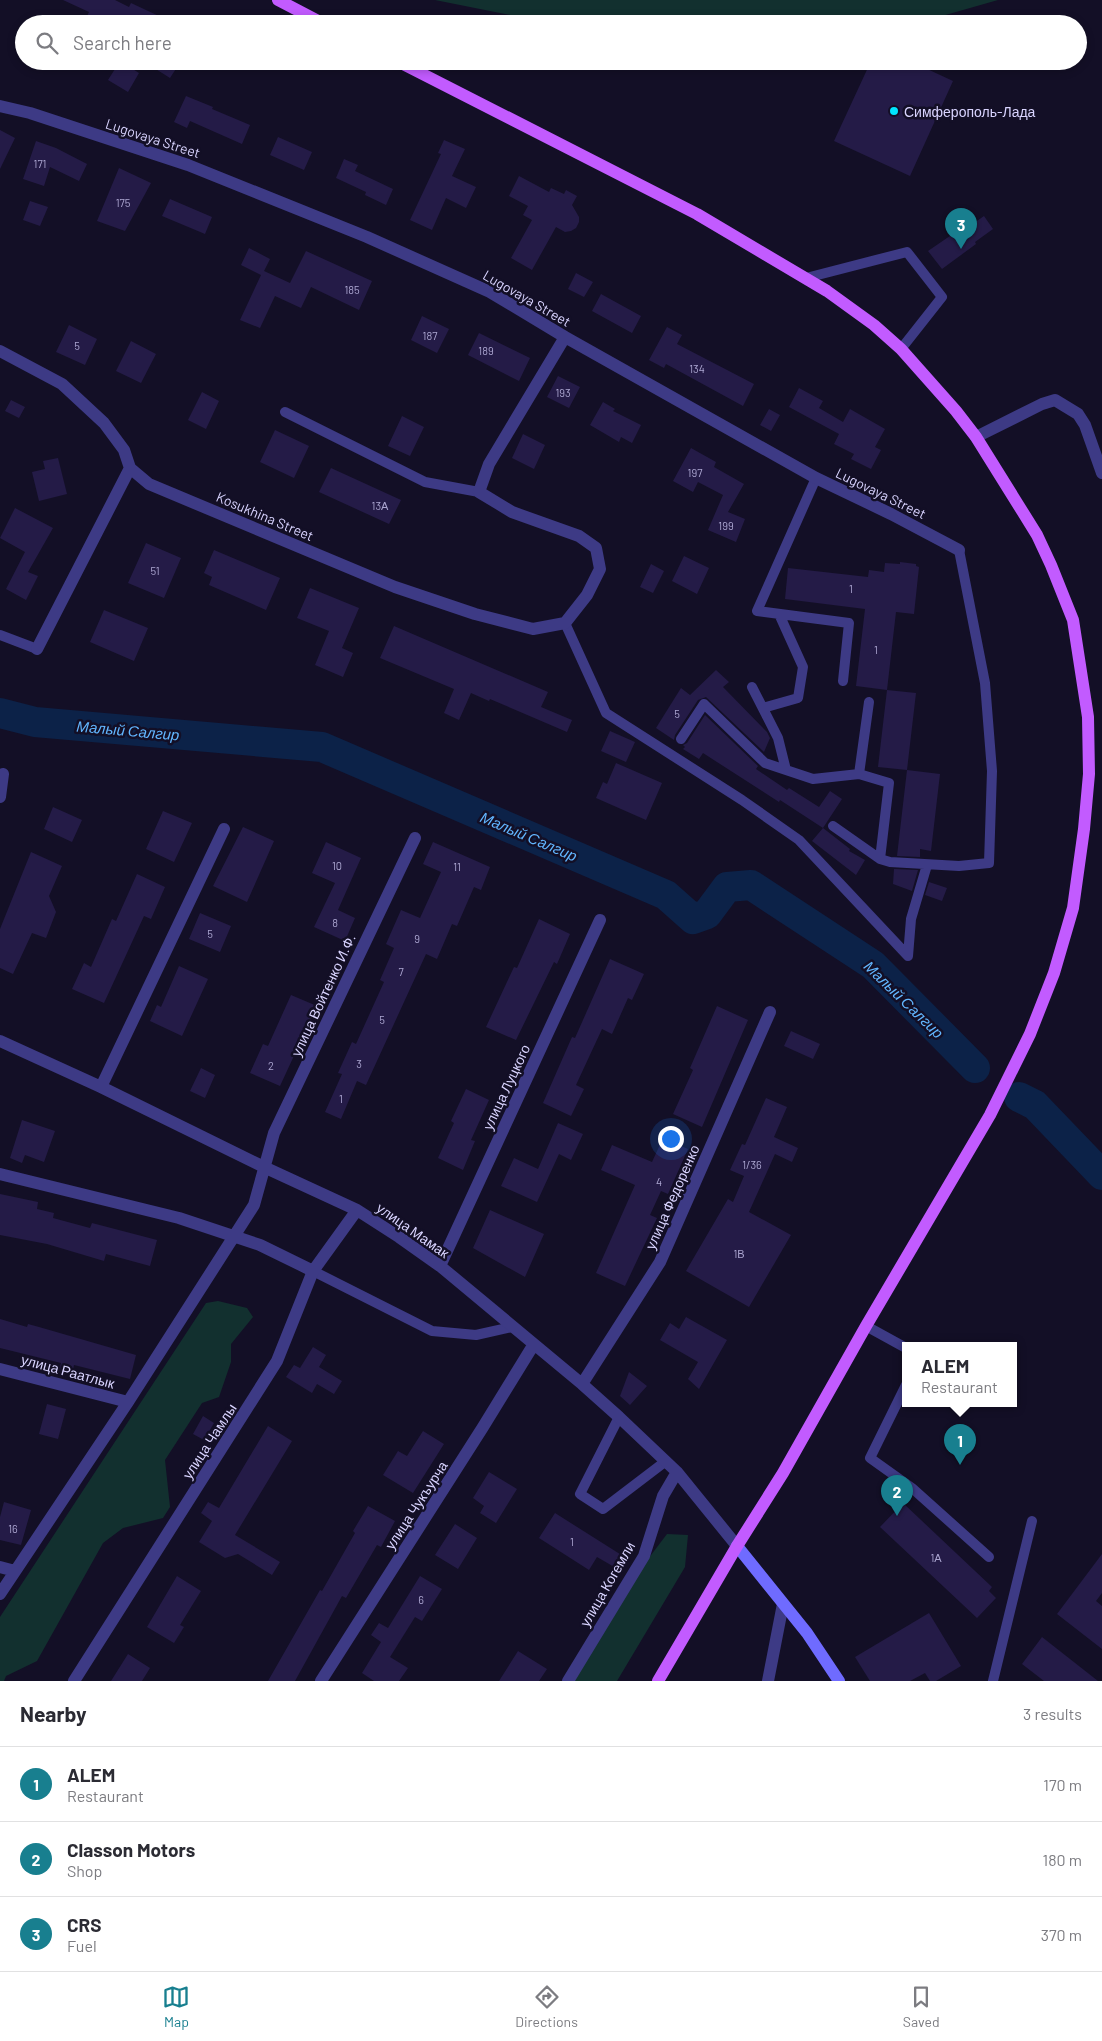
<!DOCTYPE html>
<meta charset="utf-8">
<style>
:root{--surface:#fff;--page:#f2f2f3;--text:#2b2b33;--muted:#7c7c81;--line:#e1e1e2;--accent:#187f8f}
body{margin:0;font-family:Barlow,sans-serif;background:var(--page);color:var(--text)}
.you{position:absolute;left:670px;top:1138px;width:18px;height:18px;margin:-12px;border:4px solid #fff;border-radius:50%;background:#1a73e8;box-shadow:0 0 0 8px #1a73e833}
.badge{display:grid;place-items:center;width:32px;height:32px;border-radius:50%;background:var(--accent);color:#fff;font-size:16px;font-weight:700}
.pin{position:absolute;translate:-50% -41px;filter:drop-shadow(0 1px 2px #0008)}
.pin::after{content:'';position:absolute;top:26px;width:18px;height:15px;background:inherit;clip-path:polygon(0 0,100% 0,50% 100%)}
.popup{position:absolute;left:902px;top:1342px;width:115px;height:65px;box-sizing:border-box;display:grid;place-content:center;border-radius:0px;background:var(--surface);filter:drop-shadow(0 1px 4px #0005);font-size:16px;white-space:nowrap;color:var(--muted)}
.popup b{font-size:19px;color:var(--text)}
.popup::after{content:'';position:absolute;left:50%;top:100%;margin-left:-10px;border:10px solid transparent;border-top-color:var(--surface)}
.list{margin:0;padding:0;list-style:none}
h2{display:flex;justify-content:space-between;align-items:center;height:65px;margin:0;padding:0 20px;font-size:21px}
h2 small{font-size:16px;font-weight:400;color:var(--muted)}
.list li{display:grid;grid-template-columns:32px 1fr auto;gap:15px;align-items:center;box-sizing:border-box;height:75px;padding:0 20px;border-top:1px solid var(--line)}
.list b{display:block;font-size:19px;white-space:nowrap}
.list p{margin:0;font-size:16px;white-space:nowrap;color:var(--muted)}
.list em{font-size:16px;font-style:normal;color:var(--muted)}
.icon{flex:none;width:28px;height:28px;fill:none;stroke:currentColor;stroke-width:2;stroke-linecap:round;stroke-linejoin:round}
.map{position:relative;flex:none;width:1102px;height:1681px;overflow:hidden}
.search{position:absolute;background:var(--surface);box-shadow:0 2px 8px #0003;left:15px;right:15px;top:15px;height:55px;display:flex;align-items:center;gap:12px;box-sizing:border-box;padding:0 18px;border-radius:28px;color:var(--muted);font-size:19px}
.sheet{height:290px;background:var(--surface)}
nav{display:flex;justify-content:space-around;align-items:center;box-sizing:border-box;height:70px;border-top:1px solid var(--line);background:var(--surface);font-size:14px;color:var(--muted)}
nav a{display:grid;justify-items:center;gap:2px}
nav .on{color:var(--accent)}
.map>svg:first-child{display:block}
.green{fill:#12302f}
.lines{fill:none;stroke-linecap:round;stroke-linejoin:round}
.river{stroke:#0c2248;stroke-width:30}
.building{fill:#241b47}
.service{stroke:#3d3a85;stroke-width:10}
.minor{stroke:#3d3a85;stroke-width:12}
.secondary{stroke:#6f6bff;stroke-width:12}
.primary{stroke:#c25bff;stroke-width:12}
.poi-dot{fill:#00e5ff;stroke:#130f26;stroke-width:2}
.labels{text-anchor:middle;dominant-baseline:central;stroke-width:5;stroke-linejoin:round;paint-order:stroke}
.number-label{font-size:11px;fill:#aca6d1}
.poi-label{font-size:14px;fill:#d9d4ff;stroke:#130f26;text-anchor:start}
.street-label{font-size:14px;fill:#d9d4ff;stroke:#130f26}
.water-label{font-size:15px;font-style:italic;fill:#62b6ff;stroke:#130f26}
</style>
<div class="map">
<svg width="1102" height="1681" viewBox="0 0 1102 1681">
<rect width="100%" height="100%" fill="#130f26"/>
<path class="green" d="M 435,0 L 998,0 L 914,24 L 555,24 Z
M 218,1301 L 247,1308 L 253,1317 L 231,1344 L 231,1362 L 219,1397 L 202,1403 L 165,1460 L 170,1507 L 163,1518 L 123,1528 L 103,1543 L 37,1661 L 6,1676 L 4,1681 L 0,1681 L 0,1617 L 206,1303 Z
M 667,1534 L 688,1535 L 685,1567 L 617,1681 L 574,1681 L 648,1559 Z"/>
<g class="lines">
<path class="river" d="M 0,713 L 35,722 L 322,747 L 666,895 L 693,919 L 707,914 L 727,887 L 751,885 L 873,965 L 975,1068
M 1019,1097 L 1035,1105 L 1102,1175"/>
</g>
<path class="building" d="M 63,0 L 115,0 L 129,7 L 131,3 L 176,24 L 83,24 L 89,12 Z
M 120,61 L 139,73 L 128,92 L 108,80 Z
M 143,61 L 181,61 L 170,78 Z
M 871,61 L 910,61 L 953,81 L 910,176 L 834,141 Z
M 186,96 L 213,107 L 212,109 L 250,125 L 242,144 L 190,121 L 187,128 L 174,122 Z
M 0,130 L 15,138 L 0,169 Z
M 278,137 L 312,152 L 304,170 L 270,155 Z
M 444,140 L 465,149 L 452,176 L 476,187 L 466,208 L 446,198 L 432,230 L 410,220 L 441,154 L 438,153 Z
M 36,141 L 56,148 L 87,164 L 79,181 L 50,167 L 44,186 L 23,179 Z
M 344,159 L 358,165 L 355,171 L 393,189 L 386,205 L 365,195 L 366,192 L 336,178 Z
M 119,168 L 151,183 L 125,231 L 97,221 Z
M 519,176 L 549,192 L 551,188 L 564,194 L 566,190 L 577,196 L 572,205 L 579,217 L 579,222 L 576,228 L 571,231 L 565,232 L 556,227 L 532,270 L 511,258 L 532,220 L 523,215 L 528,206 L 509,196 Z
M 170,199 L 212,217 L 205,234 L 162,216 Z
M 30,201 L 48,207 L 40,226 L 23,220 Z
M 984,216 L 993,229 L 975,242 L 976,244 L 942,269 L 928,251 L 963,227 L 964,230 Z
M 249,248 L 270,259 L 264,271 L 290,283 L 306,251 L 372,281 L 359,310 L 311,287 L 301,308 L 275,296 L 260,328 L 240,320 L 261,275 L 241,265 Z
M 576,273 L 593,282 L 584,297 L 568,289 Z
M 601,294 L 641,316 L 632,333 L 592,311 Z
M 422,316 L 449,329 L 437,353 L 411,340 Z
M 69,325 L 97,339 L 85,365 L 56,352 Z
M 667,327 L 682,335 L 677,344 L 754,384 L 743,406 L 666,364 L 664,368 L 649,360 Z
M 479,333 L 530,358 L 519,381 L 468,355 Z
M 131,341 L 156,354 L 141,383 L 116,371 Z
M 558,376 L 580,387 L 569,408 L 547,397 Z
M 799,388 L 823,401 L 819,408 L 843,422 L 850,409 L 885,429 L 875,447 L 881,450 L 871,469 L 851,459 L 854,454 L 834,444 L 839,434 L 789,407 Z
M 202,392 L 219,401 L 206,429 L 188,420 Z
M 11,400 L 25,407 L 19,418 L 5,411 Z
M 603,402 L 615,409 L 613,411 L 641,425 L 632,443 L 621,437 L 619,442 L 590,425 Z
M 769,409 L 780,415 L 771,431 L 760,425 Z
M 402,416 L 424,427 L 410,456 L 388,446 Z
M 275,430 L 309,446 L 294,478 L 260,462 Z
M 523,434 L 545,445 L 534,469 L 512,458 Z
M 691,448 L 716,462 L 714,467 L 744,484 L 728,512 L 745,519 L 736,542 L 708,530 L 723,495 L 698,482 L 693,492 L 673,481 Z
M 58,458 L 67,494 L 39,501 L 32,472 L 45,469 L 43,461 Z
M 331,468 L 401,500 L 389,524 L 319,492 Z
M 15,508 L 53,528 L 28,572 L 38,576 L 26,600 L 6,589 L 25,552 L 0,538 Z
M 146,543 L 181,558 L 164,598 L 128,583 Z
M 214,550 L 280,578 L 266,610 L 209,585 L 212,577 L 204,573 Z
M 684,556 L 709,568 L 697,594 L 672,581 Z
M 900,562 L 916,564 L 916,566 L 919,567 L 914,614 L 896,612 L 887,690 L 856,686 L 865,609 L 785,599 L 788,568 L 868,577 L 869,570 L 884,572 L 885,563 L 900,564 Z
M 651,564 L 664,571 L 653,593 L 640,587 Z
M 310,588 L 359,608 L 342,648 L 353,653 L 343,677 L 315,665 L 329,631 L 297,618 Z
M 104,610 L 148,628 L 134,661 L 90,642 Z
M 394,626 L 548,692 L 541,707 L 572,720 L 567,732 L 490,699 L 489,701 L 471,693 L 459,720 L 444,713 L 454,689 L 380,658 Z
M 716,670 L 729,682 L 723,687 L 767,732 L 770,738 L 764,752 L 706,697 L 698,700 L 675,735 L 674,740 L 656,728 L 681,688 L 690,695 Z
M 887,690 L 916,693 L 907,770 L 878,767 Z
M 705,715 L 758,766 L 756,769 L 787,790 L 789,788 L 819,807 L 830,791 L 842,799 L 823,828 L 780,800 L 779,802 L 703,753 L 699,759 L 683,749 L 685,747 L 683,745 L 687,743 Z
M 610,731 L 635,742 L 626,762 L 601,751 Z
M 616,763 L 662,783 L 646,820 L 596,798 L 603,782 L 607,784 Z
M 907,770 L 940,774 L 931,851 L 920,849 L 920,857 L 897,856 Z
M 53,807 L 82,820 L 72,842 L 44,829 Z
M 163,811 L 192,823 L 174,862 L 146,849 Z
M 243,827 L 274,841 L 247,902 L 213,886 Z
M 823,828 L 850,849 L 849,851 L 865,860 L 856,875 L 812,841 Z
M 326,842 L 361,858 L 338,910 L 355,918 L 345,941 L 314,927 L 335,883 L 312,873 Z
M 433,842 L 490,867 L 481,890 L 474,887 L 457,926 L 452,924 L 437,959 L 426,954 L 366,1085 L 357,1081 L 341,1119 L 325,1112 L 342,1074 L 338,1073 L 352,1042 L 356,1044 L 384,982 L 380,980 L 394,948 L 386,944 L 401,910 L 420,918 L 441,872 L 423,864 Z
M 31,852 L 62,866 L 49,896 L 56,912 L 46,938 L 32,933 L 13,974 L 0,968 L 0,929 Z
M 894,869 L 918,870 L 912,891 L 893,884 Z
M 137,874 L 165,887 L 151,919 L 144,916 L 104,1003 L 72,989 L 84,963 L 91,967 L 112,919 L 116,921 Z
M 929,882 L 947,888 L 942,901 L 925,895 Z
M 200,913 L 231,926 L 220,952 L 189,939 Z
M 539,919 L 570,934 L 557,964 L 554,962 L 516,1040 L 486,1027 L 514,967 L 517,968 Z
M 610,959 L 644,974 L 632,1000 L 628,998 L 612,1034 L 602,1029 L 576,1085 L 584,1089 L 571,1116 L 543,1103 L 572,1037 L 575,1038 Z
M 179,966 L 208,979 L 182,1036 L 150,1021 L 157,1005 L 161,1007 Z
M 291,995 L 317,1006 L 280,1086 L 250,1073 L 263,1044 L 268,1046 Z
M 717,1006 L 748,1020 L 702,1127 L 673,1114 L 693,1070 L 690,1068 Z
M 791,1031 L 820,1044 L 813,1059 L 784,1046 Z
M 201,1068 L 215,1075 L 205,1098 L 190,1091 Z
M 466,1089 L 489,1100 L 471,1140 L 475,1141 L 463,1170 L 438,1158 L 454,1123 L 451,1121 Z
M 766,1098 L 787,1107 L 774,1137 L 798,1148 L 792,1162 L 775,1154 L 749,1212 L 791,1235 L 749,1307 L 686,1271 L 728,1199 L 733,1202 L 744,1176 L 730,1170 L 742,1144 L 745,1145 Z
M 22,1120 L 55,1131 L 44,1162 L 25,1155 L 22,1163 L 10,1158 Z
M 558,1123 L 583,1134 L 571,1160 L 559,1154 L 537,1202 L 501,1186 L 514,1158 L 538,1169 Z
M 663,1138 L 688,1149 L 668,1194 L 661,1191 L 650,1215 L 657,1218 L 625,1286 L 596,1273 L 635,1185 L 601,1170 L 612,1145 L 652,1162 Z
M 0,1194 L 38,1202 L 37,1209 L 54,1213 L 53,1218 L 90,1228 L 92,1223 L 157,1240 L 150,1266 L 106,1254 L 104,1261 L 47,1244 L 0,1235 Z
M 490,1210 L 544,1234 L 525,1277 L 473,1248 Z
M 686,1317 L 727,1340 L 699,1389 L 688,1379 L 698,1362 L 660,1340 L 670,1323 L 679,1329 Z
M 0,1319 L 27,1327 L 28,1324 L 39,1327 L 136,1355 L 130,1379 L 74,1365 L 72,1374 L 59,1371 L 61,1363 L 0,1348 Z
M 313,1347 L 326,1355 L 319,1367 L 342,1381 L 334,1394 L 317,1384 L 312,1393 L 286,1377 L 294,1365 L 300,1368 Z
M 629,1372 L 647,1386 L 630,1405 L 620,1396 Z
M 47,1404 L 66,1409 L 58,1439 L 39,1434 Z
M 203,1416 L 214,1423 L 204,1440 L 193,1434 Z
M 268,1426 L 292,1441 L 235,1535 L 280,1562 L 272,1575 L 238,1554 L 225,1558 L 199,1542 L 212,1521 L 201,1513 L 208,1502 L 219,1508 Z
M 423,1431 L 444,1444 L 413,1493 L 383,1475 L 398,1451 L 407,1456 Z
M 489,1472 L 517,1489 L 496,1523 L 480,1513 L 484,1506 L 473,1498 Z
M 4,1502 L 31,1510 L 21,1545 L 0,1540 L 0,1517 Z
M 903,1503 L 992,1587 L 989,1591 L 996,1598 L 977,1618 L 880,1527 Z
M 368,1506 L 395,1521 L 381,1547 L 377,1545 L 346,1598 L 342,1596 L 295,1681 L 268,1681 L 320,1590 L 322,1591 L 355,1533 L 353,1531 Z
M 555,1513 L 623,1556 L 616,1568 L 597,1557 L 589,1570 L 539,1538 Z
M 455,1524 L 477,1538 L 458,1569 L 435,1555 Z
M 1102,1554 L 1102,1593 L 1096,1601 L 1102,1606 L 1102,1649 L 1057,1614 Z
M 177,1576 L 201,1591 L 180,1625 L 184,1627 L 174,1643 L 147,1627 Z
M 420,1576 L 442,1589 L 422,1621 L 415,1617 L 390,1657 L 408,1668 L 399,1681 L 374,1681 L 362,1673 L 381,1642 L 371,1635 L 379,1623 L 388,1628 Z
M 929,1613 L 961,1666 L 936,1681 L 930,1681 L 925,1673 L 910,1681 L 870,1681 L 855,1657 Z
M 1042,1637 L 1098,1681 L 1044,1681 L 1022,1664 Z
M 518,1651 L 547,1669 L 539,1681 L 499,1681 Z
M 128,1654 L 150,1668 L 142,1681 L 111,1681 Z"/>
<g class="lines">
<path class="service" d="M 806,278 L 907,252 L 942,297 L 901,349
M 285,412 L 425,482 L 479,492
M 816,478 L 757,611 L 849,623 L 843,681
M 565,623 L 606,713 L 742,800 L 799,840 L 908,956
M 0,635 L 37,649
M 752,687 L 778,738 L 786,770
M 763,708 L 798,698 L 803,667 L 779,614
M 681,739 L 704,704 L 765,763 L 813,779 L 859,774 L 889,783 L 880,859
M 859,774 L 869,702
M 833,826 L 880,859 L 890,862 L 959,866 L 989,863 L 992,771 L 985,683 L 959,550
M 908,956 L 911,919 L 927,865
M 313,1271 L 432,1331 L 476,1335 L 512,1327
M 866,1326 L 906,1348
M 906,1385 L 870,1458 L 912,1488 L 989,1557
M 619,1417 L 580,1494 L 603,1509 L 666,1461
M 993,1681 L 1032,1521"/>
<path class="minor" d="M 0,106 L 30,113 L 188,165 L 367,237 L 490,292 L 565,337 L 816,478 L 891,514 L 959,550
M 0,351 L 62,384 L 104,423 L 124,450 L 130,468 L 149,484 L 395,587 L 475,614 L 533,629 L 565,623 L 587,595 L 600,569 L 596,548 L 579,536 L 512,512 L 479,492 L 489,464 L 565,337
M 976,437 L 1042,404 L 1055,400 L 1078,414 L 1085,425 L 1102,473
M 37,649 L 130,468
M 0,797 L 3,774
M 0,1041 L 101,1087 L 266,1168 L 357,1210 L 399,1237 L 440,1266 L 582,1384 L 619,1417 L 677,1472 L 737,1546
M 101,1087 L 224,829
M 0,1174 L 179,1218 L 260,1245 L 313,1271
M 440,1266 L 600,920
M 0,1369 L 128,1402
M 582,1384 L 660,1262 L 770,1012
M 0,1567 L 15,1571
M 0,1594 L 128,1402 L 254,1205 L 274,1133 L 415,838
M 74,1681 L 277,1361 L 313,1271 L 357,1210
M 321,1681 L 483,1427 L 534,1344
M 568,1681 L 644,1556 L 663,1496 L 677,1472
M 768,1681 L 783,1604"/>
<path class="secondary" d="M 737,1546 L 807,1633 L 839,1681"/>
<path class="primary" d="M 278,0 L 324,24
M 397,61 L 697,214 L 827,291 L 874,325 L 901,349 L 956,411 L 976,437 L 1037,535 L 1051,565 L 1073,620 L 1088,717 L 1089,774 L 1084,829 L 1073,908 L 1054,973 L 1030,1034 L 990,1115 L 866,1326 L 783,1473 L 737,1546 L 658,1681"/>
</g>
<circle class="poi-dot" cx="894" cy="111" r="5"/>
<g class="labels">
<g class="number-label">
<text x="40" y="163">171</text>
<text x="123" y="202">175</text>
<text x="352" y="289">185</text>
<text x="430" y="335">187</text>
<text x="77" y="345">5</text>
<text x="486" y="350">189</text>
<text x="697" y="368">134</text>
<text x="563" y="392">193</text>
<text x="695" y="472">197</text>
<text x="380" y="505">13А</text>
<text x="726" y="525">199</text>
<text x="155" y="570">51</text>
<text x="851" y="588">1</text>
<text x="876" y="649">1</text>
<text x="677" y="713">5</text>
<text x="337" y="865">10</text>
<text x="457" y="866">11</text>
<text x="335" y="922">8</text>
<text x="210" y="933">5</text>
<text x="417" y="938">9</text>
<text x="401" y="971">7</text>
<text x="382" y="1019">5</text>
<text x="359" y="1063">3</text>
<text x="271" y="1065">2</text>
<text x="341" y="1098">1</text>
<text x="752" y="1164">1/36</text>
<text x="659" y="1181">4</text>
<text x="739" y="1253">1В</text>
<text x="13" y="1528">16</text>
<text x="572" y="1541">1</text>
<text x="936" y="1557">1А</text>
<text x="421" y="1599">6</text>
</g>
<g class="poi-label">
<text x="904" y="111">Симферополь-Лада</text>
</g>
<g class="street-label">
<text transform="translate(153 138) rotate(18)">Lugovaya Street</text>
<text transform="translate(527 298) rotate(30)">Lugovaya Street</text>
<text transform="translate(881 493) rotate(26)">Lugovaya Street</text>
<text transform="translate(265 516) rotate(23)">Kosukhina Street</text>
<text transform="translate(323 995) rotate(-65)">улица Войтенко И.Ф.</text>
<text transform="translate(506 1087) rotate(-65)">улица Луцкого</text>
<text transform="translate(672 1197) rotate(-66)">улица Федоренко</text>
<text transform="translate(413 1230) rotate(35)">улица Мамак</text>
<text transform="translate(68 1371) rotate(15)">улица Раатлык</text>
<text transform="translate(209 1441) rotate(-57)">улица Чамлы</text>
<text transform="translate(416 1505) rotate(-57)">улица Чукъурча</text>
<text transform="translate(607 1584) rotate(-60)">улица Когемли</text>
</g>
<g class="water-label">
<text transform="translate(128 730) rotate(5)">Малый Салгир</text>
<text transform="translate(529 836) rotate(23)">Малый Салгир</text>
<text transform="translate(904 999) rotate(44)">Малый Салгир</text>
</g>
</g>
</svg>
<div class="you"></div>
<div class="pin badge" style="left:960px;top:1465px">1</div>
<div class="popup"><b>ALEM</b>Restaurant</div>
<div class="pin badge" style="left:897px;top:1516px">2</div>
<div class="pin badge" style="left:961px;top:249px">3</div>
<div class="search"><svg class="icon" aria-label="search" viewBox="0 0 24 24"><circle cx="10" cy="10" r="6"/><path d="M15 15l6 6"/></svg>Search here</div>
</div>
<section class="sheet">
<h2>Nearby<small>3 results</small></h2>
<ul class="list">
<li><span class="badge">1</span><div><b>ALEM</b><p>Restaurant</p></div><em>170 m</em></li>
<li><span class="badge">2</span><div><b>Classon Motors</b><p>Shop</p></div><em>180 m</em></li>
<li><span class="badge">3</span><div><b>CRS</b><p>Fuel</p></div><em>370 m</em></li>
</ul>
</section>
<nav>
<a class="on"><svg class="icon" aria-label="map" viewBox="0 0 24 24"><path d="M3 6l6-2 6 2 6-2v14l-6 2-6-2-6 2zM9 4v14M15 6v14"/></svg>Map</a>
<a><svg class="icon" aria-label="directions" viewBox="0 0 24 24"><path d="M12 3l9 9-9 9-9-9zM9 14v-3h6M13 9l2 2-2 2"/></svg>Directions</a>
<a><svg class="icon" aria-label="saved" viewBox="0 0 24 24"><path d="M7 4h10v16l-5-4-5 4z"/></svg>Saved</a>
</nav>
